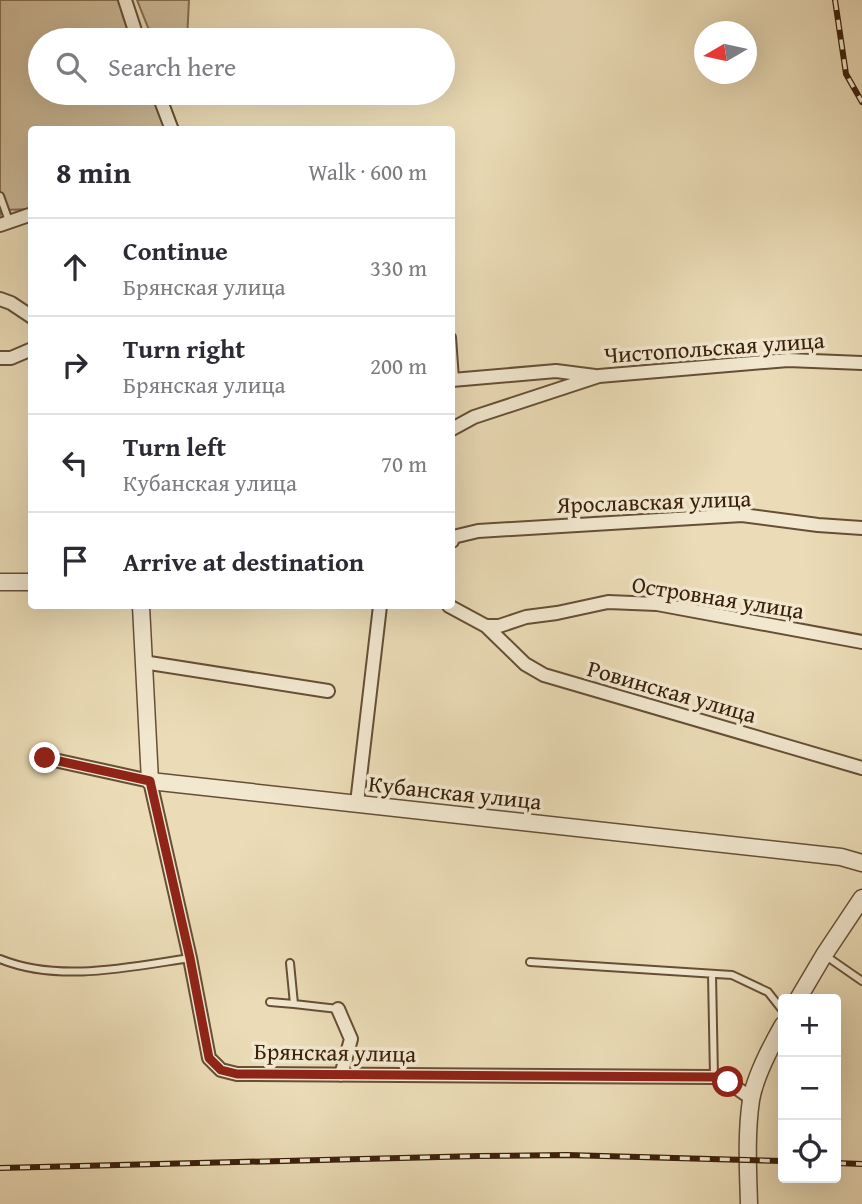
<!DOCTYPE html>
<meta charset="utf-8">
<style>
:root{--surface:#fff;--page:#f7f7f7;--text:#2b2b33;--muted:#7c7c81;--line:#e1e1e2}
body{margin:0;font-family:"Gentium Book Plus",serif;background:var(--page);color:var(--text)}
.controls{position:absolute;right:21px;bottom:21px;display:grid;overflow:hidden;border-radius:7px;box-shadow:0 7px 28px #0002}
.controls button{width:63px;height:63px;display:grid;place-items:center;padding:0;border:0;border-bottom:2px solid var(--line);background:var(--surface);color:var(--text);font:35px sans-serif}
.compass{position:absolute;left:694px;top:21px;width:63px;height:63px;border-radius:50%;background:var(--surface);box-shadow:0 7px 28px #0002;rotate:261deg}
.stop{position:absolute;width:21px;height:21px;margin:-16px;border:5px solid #8f2418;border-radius:50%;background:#fff}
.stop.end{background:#8f2418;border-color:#fff;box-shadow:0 2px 7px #0008}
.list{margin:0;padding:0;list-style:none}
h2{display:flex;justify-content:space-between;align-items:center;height:91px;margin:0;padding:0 28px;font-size:30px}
h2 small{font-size:23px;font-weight:400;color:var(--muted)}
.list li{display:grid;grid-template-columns:46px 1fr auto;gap:21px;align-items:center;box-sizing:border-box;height:98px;padding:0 28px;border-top:2px solid var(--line)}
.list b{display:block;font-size:26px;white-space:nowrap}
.list p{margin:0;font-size:23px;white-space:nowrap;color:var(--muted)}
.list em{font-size:23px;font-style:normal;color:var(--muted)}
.icon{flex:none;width:38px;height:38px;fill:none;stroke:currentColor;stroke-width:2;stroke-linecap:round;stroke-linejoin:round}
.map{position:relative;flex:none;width:862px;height:1204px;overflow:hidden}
.search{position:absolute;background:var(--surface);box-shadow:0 7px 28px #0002;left:28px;top:28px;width:427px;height:77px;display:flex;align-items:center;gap:18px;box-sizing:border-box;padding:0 24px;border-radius:38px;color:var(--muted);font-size:26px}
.panel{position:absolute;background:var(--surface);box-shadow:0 7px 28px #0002;left:28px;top:126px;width:427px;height:483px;border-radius:7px}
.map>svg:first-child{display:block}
.green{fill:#cdbc9a;stroke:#846e52;stroke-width:2}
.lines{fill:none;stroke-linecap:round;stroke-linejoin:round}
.service-casing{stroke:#664f35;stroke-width:10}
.minor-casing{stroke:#664f35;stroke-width:16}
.tertiary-casing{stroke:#664f35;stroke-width:19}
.service{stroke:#f2e8d0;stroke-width:6}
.minor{stroke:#f2e8d0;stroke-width:12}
.tertiary{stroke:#f2e8d0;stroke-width:16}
.rail-casing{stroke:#3a200a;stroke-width:6}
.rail{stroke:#f2e8d0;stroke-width:3.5;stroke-dasharray:10;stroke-linecap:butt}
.route{stroke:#8f2418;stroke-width:9}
.labels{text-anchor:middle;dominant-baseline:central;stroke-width:7;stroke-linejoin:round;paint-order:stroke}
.street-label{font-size:23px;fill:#3a200a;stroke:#f2e8d0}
</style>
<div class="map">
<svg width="862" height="1204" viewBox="0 0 862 1204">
<rect width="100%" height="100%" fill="#ebdcb7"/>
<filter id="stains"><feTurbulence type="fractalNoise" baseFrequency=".00286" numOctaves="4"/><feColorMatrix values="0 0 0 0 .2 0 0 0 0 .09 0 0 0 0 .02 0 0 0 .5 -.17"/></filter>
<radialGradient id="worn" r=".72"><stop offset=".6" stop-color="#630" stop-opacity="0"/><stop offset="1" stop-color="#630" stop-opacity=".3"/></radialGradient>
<path class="green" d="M 0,0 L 123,0 L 138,40 L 40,40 L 40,93 L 158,93 L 169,130 L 32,130 L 31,209 L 5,210 L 0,215 Z
M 137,0 L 189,0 L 187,40 L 153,40 Z"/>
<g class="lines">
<defs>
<path id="service" d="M 0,196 L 9,221
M 452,337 L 455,379
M 826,956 L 862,981
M 0,959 C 59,983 129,967 190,958
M 530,962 L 732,975 L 768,992 L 783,1011
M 290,963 L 294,1004 L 338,1009
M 712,974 L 714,1077
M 270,1002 L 294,1004"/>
<path id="minor" d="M 125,0 L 138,40
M 158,93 L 172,130
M 0,225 L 32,214
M 0,299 L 11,303 L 32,317
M 0,358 L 11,358 L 32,349
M 452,380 L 556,371 L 595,376
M 452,429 L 474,417 L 599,376 L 788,360 L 862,363
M 452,541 L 453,537 L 478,531 L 742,515 L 818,525 L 862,528
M 449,606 L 486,626 L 499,626 L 526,617 L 557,613 L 608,602 L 657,604 L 862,642
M 486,626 L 525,664 L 544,675 L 862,768
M 143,662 L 328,691
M 45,758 L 150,781 L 190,958 L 209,1058 L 221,1070 L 237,1074 L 714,1077 L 728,1082 L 751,1098
M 357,803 L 380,606
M 338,1009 L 351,1039 L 341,1075"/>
<path id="tertiary" d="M 0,582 L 32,582
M 141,606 L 150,781 L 841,857 L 862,863
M 798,999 L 824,955 L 862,898
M 749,1204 C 748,1170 746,1134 751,1100 C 755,1077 771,1046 783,1025"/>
</defs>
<use href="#service" class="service-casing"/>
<use href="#minor" class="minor-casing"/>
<use href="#tertiary" class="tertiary-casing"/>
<use href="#service" class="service"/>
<use href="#minor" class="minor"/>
<use href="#tertiary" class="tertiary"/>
<defs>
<path id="rail" d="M 835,0 L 846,74 L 862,102
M 836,1163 L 862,1164
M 0,1168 L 479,1156 L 567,1155 L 783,1161"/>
</defs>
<use href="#rail" class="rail-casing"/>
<use href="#rail" class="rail"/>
</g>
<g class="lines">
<path class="route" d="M 45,758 L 150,781 L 190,958 L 209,1058 L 221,1070 L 237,1074 L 714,1077 L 728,1082"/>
</g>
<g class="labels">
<g class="street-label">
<text transform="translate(714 347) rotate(-4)">Чистопольская улица</text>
<text transform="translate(654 501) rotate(-2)">Ярославская улица</text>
<text transform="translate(718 597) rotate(9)">Островная улица</text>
<text transform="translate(672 691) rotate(16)">Ровинская улица</text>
<text transform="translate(455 792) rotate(6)">Кубанская улица</text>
<text transform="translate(335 1052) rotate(1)">Брянская улица</text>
</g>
</g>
<rect width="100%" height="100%" filter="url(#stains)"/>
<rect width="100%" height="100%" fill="url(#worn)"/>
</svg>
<div class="controls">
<button>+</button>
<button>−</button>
<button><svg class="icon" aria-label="locate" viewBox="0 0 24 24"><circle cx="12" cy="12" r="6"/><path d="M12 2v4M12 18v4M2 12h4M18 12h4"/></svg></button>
</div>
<svg class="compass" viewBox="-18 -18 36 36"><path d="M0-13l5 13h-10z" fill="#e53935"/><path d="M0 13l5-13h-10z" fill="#7c7c81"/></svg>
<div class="stop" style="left:728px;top:1082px"></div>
<div class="stop end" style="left:45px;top:758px"></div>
<div class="search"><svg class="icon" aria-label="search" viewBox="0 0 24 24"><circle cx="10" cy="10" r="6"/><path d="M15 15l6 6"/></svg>Search here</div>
<section class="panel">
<h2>8 min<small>Walk · 600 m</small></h2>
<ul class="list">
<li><svg class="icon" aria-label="ahead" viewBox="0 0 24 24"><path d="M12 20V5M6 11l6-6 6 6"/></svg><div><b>Continue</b><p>Брянская улица</p></div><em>330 m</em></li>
<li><svg class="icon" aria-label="right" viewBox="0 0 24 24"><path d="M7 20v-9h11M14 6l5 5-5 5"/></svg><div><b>Turn right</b><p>Брянская улица</p></div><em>200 m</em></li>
<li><svg class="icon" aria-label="left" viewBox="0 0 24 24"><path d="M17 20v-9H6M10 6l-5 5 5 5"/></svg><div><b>Turn left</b><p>Кубанская улица</p></div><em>70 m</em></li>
<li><svg class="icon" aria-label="arrive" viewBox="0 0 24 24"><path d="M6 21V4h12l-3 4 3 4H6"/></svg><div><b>Arrive at destination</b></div></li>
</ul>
</section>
</div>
